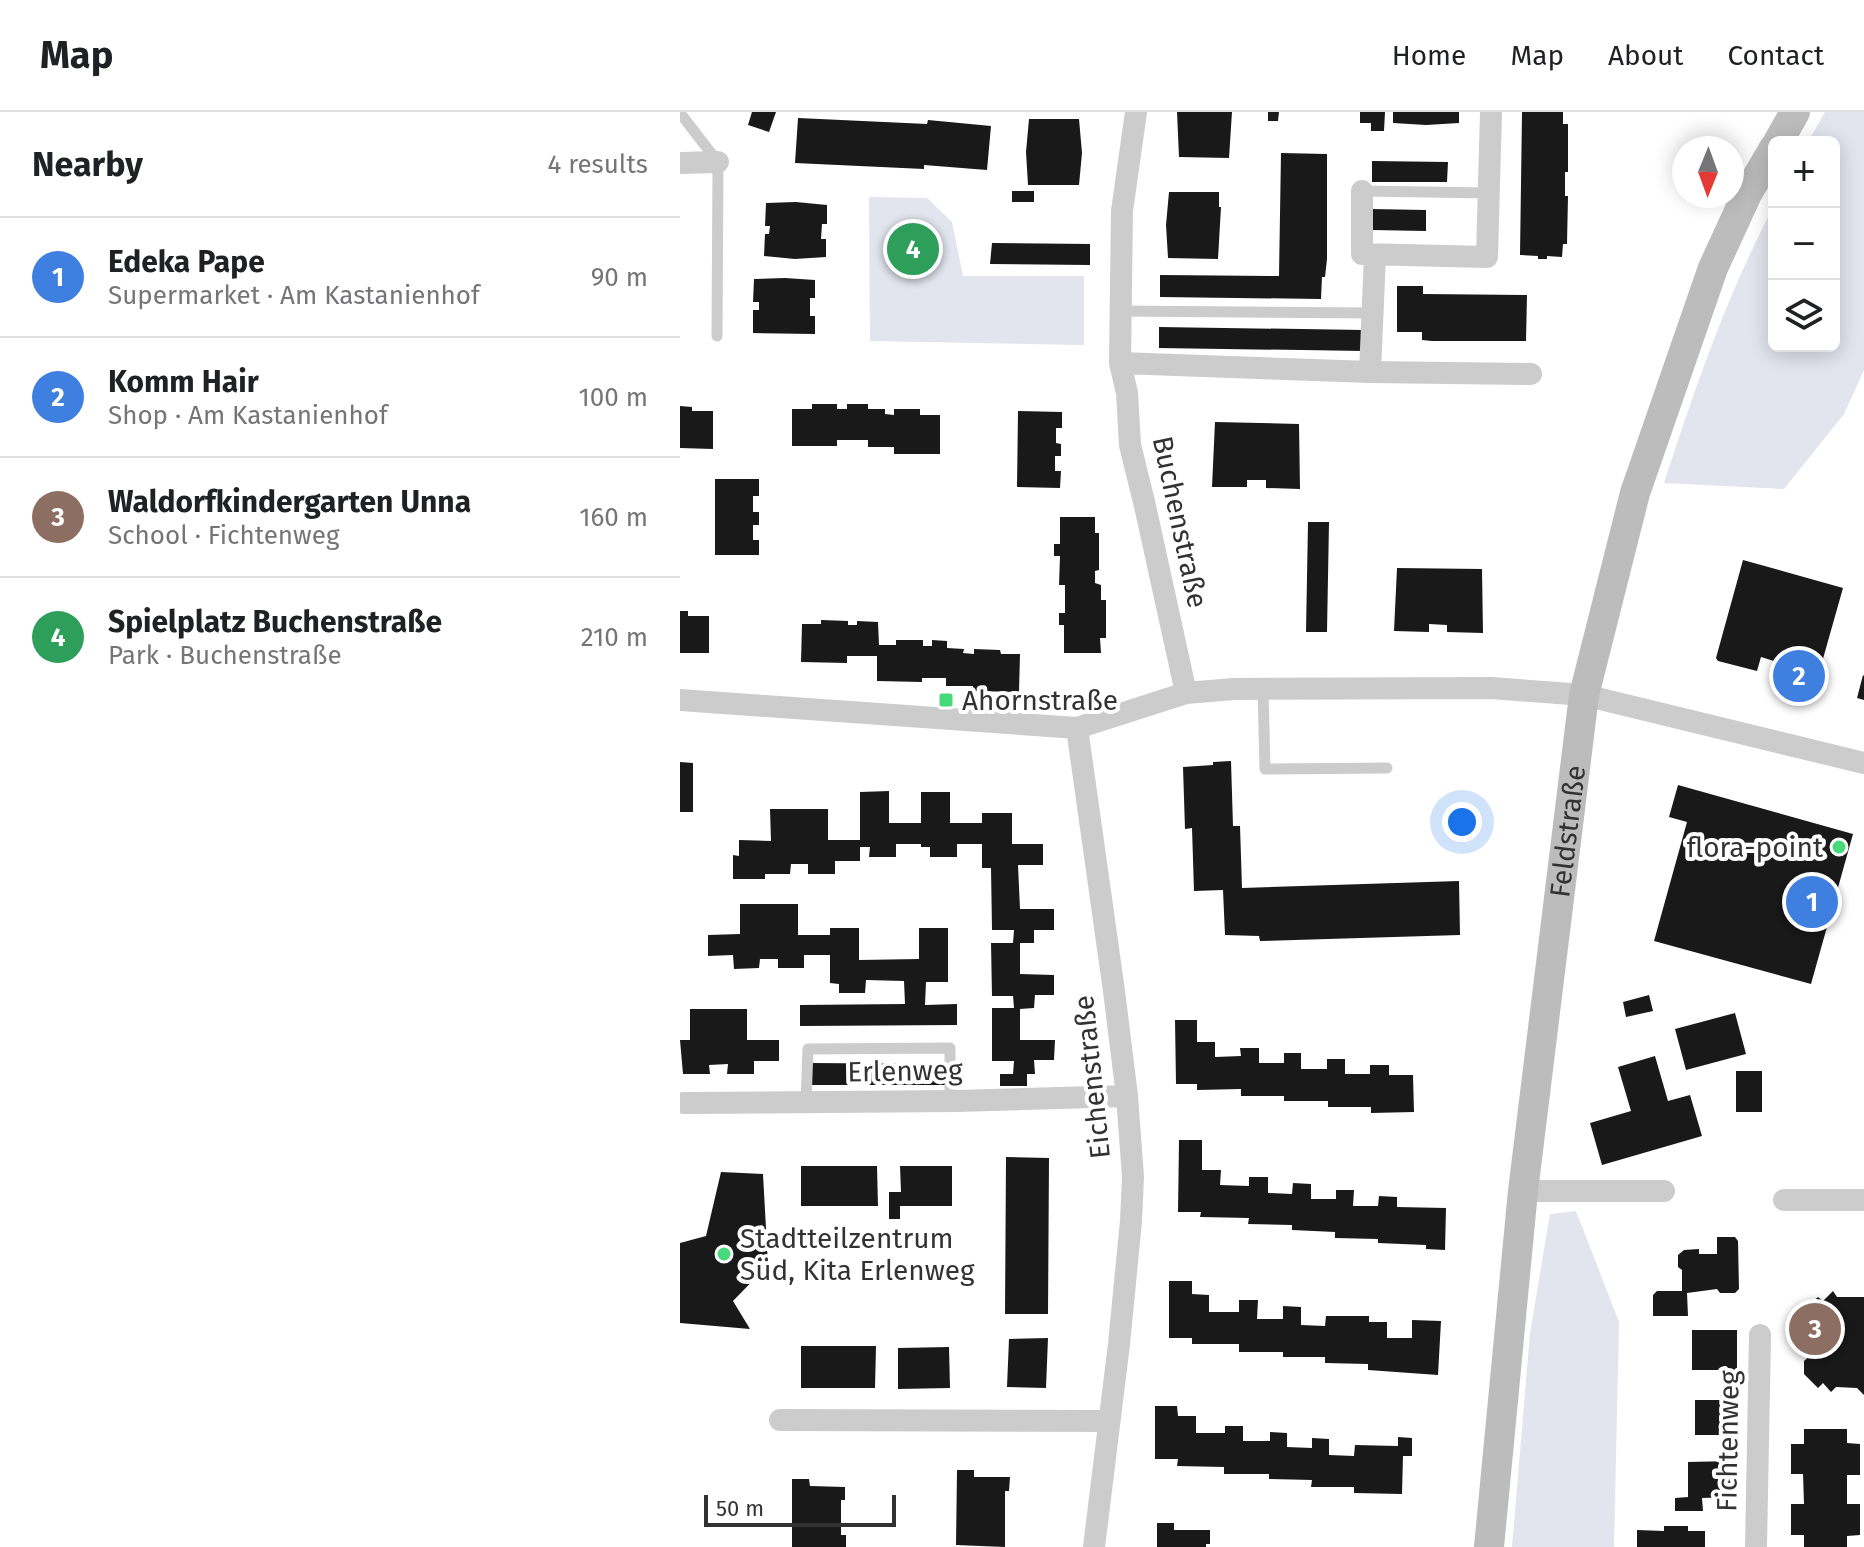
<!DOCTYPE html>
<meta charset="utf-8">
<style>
:root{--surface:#fff;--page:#f6f6f6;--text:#202124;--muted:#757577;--line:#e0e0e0;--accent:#0f766e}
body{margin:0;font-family:"Fira Sans",sans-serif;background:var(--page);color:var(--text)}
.controls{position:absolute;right:24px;top:24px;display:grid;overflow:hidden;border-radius:12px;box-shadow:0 4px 20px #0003}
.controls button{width:72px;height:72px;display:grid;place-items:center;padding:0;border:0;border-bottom:2px solid var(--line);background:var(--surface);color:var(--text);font:40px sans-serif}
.compass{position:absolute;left:992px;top:24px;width:72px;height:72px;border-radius:50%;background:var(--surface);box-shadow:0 4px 20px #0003;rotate:181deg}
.scale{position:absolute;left:24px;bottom:20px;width:192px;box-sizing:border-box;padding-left:8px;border:4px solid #323232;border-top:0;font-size:22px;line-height:28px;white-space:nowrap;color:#323232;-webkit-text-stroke:6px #fff;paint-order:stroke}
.you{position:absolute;left:782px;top:710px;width:28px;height:28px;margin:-20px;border:6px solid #fff;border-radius:50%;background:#1a73e8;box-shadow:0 0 0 12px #1a73e833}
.badge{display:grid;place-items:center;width:52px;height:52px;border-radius:50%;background:var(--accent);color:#fff;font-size:26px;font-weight:700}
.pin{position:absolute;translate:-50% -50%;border:4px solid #fff;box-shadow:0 2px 8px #0006}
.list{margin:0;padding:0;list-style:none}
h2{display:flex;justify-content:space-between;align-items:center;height:104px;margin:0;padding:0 32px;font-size:34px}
h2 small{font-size:26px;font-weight:400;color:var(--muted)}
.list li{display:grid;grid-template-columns:52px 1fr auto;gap:24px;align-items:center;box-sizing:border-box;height:120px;padding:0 32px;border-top:2px solid var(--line)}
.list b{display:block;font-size:30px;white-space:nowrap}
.list p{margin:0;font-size:26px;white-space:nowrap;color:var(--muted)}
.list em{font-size:26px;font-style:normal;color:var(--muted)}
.icon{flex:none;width:44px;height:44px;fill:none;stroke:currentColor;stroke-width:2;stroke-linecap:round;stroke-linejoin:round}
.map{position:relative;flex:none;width:1184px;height:1435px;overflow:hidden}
header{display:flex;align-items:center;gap:48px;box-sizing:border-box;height:112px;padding:0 40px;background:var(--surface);border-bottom:2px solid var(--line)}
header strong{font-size:38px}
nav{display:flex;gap:44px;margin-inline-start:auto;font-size:28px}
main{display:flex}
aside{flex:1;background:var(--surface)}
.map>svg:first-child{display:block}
.green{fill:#e2e4ee}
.building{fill:#191919}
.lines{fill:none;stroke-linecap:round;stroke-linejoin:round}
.lane{stroke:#ccc;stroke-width:11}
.street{stroke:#ccc;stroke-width:22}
.secondary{stroke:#bcbcbc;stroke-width:30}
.poi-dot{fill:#45d979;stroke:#fff;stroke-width:3}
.labels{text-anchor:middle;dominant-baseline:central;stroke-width:8;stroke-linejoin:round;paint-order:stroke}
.street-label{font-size:28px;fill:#323232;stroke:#fff}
.poi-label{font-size:28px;fill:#323232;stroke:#fff;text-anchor:start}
</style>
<header>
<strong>Map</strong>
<nav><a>Home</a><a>Map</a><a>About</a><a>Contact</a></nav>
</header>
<main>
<aside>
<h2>Nearby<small>4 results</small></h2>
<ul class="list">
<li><span class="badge" style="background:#3f7fe0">1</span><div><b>Edeka Pape</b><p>Supermarket · Am Kastanienhof</p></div><em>90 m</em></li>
<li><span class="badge" style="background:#3f7fe0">2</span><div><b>Komm Hair</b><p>Shop · Am Kastanienhof</p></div><em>100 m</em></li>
<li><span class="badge" style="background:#8d6e63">3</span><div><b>Waldorfkindergarten Unna</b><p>School · Fichtenweg</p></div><em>160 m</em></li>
<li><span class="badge" style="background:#2e9e5b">4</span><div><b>Spielplatz Buchenstraße</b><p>Park · Buchenstraße</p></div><em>210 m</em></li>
</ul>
</aside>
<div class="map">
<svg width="1184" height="1435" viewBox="0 0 1184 1435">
<rect width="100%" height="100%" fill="#fff"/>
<path class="green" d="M 1145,0 L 1184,0 L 1184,258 L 1164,302 L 1104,377 L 984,371 C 1015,276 1047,182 1094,94 L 1094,234 L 1154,234 L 1154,30 L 1128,30 Z
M 189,85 L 247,86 L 272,110 L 283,164 L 404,164 L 404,233 L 190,229 Z
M 896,1099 L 939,1210 L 934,1435 L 832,1435 L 850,1222 L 870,1102 Z"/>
<path class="building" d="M 72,0 L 96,0 L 89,20 L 68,13 Z
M 497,0 L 552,0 L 549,46 L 499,45 Z
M 588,0 L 599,0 L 598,9 L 588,9 Z
M 680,0 L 705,0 L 704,19 L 691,19 L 691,11 L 680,11 Z
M 713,0 L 779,0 L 779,11 L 746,13 L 713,11 Z
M 842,0 L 883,0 L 883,12 L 888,12 L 888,60 L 885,60 L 885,84 L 888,84 L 887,132 L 883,132 L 882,145 L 867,144 L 867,147 L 858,147 L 858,144 L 840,143 Z
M 118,6 L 247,12 L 248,8 L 311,14 L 307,58 L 244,53 L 244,57 L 115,51 Z
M 349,7 L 399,7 L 402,41 L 399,73 L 348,73 L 346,40 Z
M 601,41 L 647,42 L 647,147 L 645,165 L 642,165 L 641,187 L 480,185 L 480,163 L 599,164 Z
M 692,49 L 768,50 L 767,70 L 692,70 Z
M 332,79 L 354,79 L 354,90 L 332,90 Z
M 489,80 L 539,80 L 539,95 L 541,95 L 538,147 L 488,146 L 486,113 Z
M 116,90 L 147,93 L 147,112 L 142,112 L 141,127 L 146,127 L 146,145 L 115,147 L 84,144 L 85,122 L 89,122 L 90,114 L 85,114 L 86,91 Z
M 691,97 L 746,98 L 746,119 L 691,118 Z
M 312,131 L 410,132 L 410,153 L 310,152 Z
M 105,166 L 135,168 L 135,186 L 130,186 L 130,204 L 135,204 L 135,222 L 73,221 L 73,198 L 79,198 L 79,190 L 73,190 L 74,167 Z
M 717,174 L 743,174 L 743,182 L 847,183 L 846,229 L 752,229 L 742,228 L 742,220 L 717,220 Z
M 479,215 L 684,218 L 684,239 L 479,236 Z
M 132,292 L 157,292 L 157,297 L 167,297 L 167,292 L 188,292 L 188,297 L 205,297 L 205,302 L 214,303 L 214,297 L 240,297 L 240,303 L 260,303 L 260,342 L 214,342 L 214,335 L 188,335 L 188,328 L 157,328 L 157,334 L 112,334 L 112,297 L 132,297 Z
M 0,294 L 12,295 L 12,299 L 33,299 L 33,337 L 0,336 Z
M 338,299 L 382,300 L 382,316 L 376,316 L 376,331 L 381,332 L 381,344 L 375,344 L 375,359 L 381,359 L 380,376 L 337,375 Z
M 535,310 L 619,312 L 620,377 L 586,376 L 586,368 L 567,368 L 567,375 L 532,375 Z
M 35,367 L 79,367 L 79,384 L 73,384 L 73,400 L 79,400 L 79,413 L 73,413 L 73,428 L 79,428 L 79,443 L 35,443 Z
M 380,405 L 415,405 L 415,421 L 419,421 L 419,458 L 415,459 L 415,471 L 421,473 L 421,488 L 426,488 L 426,526 L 420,526 L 421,541 L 384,541 L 384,513 L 379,513 L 379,501 L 385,501 L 385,473 L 379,473 L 380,444 L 374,444 L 374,432 L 380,432 Z
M 628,410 L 649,410 L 647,520 L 626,520 Z
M 1063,448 L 1163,476 L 1135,575 L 1093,564 L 1097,550 L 1081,545 L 1077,559 L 1038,549 L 1036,546 Z
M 717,456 L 802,457 L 803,521 L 767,520 L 767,513 L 749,512 L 749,520 L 714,519 Z
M 0,499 L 8,499 L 8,504 L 29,504 L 29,541 L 0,541 Z
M 141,508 L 168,509 L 168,513 L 177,513 L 177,509 L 198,510 L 199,533 L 216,533 L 216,528 L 243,528 L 243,534 L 252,534 L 252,528 L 267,529 L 267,536 L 284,537 L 283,541 L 294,542 L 294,537 L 320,538 L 321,542 L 340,542 L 339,580 L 293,579 L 293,574 L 266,574 L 266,566 L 242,566 L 242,570 L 197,569 L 197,544 L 167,544 L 167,551 L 121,550 L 122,512 L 141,512 Z
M 1183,563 L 1184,564 L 1184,588 L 1177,586 Z
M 551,649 L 553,714 L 560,714 L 562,776 L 779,769 L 780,823 L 580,829 L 579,824 L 545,823 L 543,778 L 514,779 L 512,716 L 505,717 L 503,655 L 533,653 L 533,650 Z
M 0,650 L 13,651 L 13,700 L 0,700 Z
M 998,673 L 1173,722 L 1131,872 L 974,829 L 1007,710 L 989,705 Z
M 209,679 L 209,711 L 241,711 L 241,680 L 270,680 L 270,711 L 302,711 L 302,701 L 332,701 L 332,732 L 363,732 L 363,753 L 338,753 L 340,797 L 374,797 L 374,818 L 354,818 L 354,831 L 340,831 L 340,862 L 374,863 L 374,883 L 355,883 L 354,896 L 340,897 L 340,928 L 375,928 L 374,948 L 354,948 L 355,962 L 347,962 L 347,974 L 320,974 L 320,962 L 333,962 L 334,949 L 312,949 L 312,896 L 334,896 L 333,884 L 312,884 L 311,831 L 333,831 L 334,818 L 312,818 L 311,756 L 302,756 L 302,732 L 277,732 L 277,745 L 250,745 L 250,735 L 241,735 L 241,732 L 216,732 L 216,745 L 189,745 L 190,735 L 180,735 L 180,749 L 155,749 L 155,762 L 128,762 L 128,752 L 111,752 L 110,762 L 85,762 L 85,767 L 53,767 L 53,743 L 59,744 L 59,728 L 91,729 L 90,697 L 148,697 L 148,728 L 180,728 L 180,680 Z
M 60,792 L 118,792 L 118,823 L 150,823 L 150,816 L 179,816 L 179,848 L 239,847 L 239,816 L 268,816 L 268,870 L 246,870 L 245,893 L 277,892 L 277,913 L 120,914 L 120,893 L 225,892 L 224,869 L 186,868 L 185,881 L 159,881 L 159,872 L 150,871 L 150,843 L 124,843 L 124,856 L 98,856 L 98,847 L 80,847 L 79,856 L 54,857 L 53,843 L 28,844 L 28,823 L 60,822 Z
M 969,883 L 973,899 L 946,905 L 943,890 Z
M 10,897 L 67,897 L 67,928 L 99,928 L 99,949 L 74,949 L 74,962 L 47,962 L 48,952 L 29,953 L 30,962 L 3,962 L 0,928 L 10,928 Z
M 1055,901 L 1066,942 L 1006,958 L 995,917 Z
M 495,908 L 517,908 L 517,930 L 535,930 L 535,945 L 561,944 L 560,936 L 579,936 L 579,951 L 604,951 L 604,941 L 621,941 L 621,957 L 647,957 L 647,947 L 665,947 L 665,962 L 690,962 L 690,953 L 709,953 L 709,963 L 733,963 L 734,1000 L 691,1001 L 691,995 L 648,995 L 648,989 L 604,989 L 604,984 L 561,984 L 561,977 L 517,978 L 517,972 L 496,972 Z
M 975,944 L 988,989 L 1010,983 L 1022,1024 L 922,1053 L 910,1011 L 951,999 L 938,955 Z
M 131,951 L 265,952 L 265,973 L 131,973 Z
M 1056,959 L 1082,959 L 1082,1000 L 1056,1000 Z
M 499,1028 L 522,1028 L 522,1058 L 541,1058 L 540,1073 L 569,1074 L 569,1065 L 588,1065 L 588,1081 L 612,1082 L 613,1071 L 631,1072 L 631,1087 L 656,1087 L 656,1078 L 674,1078 L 673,1094 L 698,1094 L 699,1084 L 717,1085 L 717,1095 L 766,1096 L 765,1138 L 746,1137 L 746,1133 L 698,1131 L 698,1127 L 655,1126 L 655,1120 L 612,1118 L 612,1113 L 568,1112 L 569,1106 L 520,1105 L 521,1100 L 498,1100 Z
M 326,1045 L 369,1046 L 368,1202 L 325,1202 Z
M 121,1054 L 197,1054 L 198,1094 L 121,1094 Z
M 220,1054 L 272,1054 L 272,1094 L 220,1094 L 220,1107 L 209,1107 L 209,1080 L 221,1080 Z
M 41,1060 L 83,1062 L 88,1153 L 53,1189 L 70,1217 L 0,1211 L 0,1131 L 26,1124 Z
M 1037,1125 L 1055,1125 L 1058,1129 L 1059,1177 L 1055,1181 L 1040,1181 L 1037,1177 L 1007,1181 L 1008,1204 L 973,1204 L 973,1183 L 977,1179 L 1002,1179 L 1002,1158 L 998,1155 L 998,1143 L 1004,1138 L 1019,1137 L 1019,1142 L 1037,1142 Z
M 489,1169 L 512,1169 L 512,1182 L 529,1183 L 529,1200 L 559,1200 L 559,1188 L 578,1188 L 577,1207 L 603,1207 L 603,1194 L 621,1195 L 621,1213 L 645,1214 L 646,1204 L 689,1204 L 689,1210 L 707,1210 L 707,1226 L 732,1226 L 732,1208 L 761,1209 L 758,1263 L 688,1258 L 688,1252 L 645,1251 L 645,1245 L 603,1245 L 603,1240 L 559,1240 L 559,1232 L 512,1232 L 512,1226 L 489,1226 Z
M 1153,1179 L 1157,1185 L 1184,1185 L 1184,1283 L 1177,1276 L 1156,1275 L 1151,1280 L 1143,1271 L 1138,1276 L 1124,1262 L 1124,1249 L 1131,1243 L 1131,1216 L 1125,1210 L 1124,1198 L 1138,1185 L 1143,1189 Z
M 1012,1218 L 1057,1218 L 1057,1258 L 1012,1258 Z
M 368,1226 L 366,1276 L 327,1275 L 329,1227 Z
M 121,1234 L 196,1234 L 195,1276 L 121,1276 Z
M 269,1235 L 270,1276 L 218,1277 L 218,1236 Z
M 1015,1288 L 1053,1288 L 1052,1323 L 1015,1323 Z
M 475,1294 L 497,1294 L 498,1304 L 516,1304 L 516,1321 L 545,1321 L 545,1314 L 563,1314 L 563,1329 L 590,1329 L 590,1320 L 607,1321 L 607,1335 L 632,1336 L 632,1326 L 649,1327 L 649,1343 L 674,1344 L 675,1333 L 718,1334 L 718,1325 L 732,1326 L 732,1344 L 723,1344 L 722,1382 L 674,1381 L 674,1375 L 631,1375 L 632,1368 L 589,1367 L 589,1362 L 544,1362 L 544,1355 L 497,1354 L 498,1347 L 475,1347 Z
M 1124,1317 L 1167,1317 L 1167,1331 L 1180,1332 L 1180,1363 L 1167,1363 L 1167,1392 L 1180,1392 L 1180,1423 L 1167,1424 L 1167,1435 L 1124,1435 L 1124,1423 L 1111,1423 L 1111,1392 L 1124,1392 L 1123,1362 L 1111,1362 L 1111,1332 L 1124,1332 Z
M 1053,1349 L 1053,1385 L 1022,1386 L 1023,1399 L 995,1399 L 995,1386 L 1008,1385 L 1008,1350 Z
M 277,1358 L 294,1358 L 294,1365 L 330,1365 L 329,1379 L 325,1379 L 325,1435 L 276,1433 Z
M 112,1367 L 129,1367 L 130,1374 L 165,1375 L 165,1388 L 161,1388 L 161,1423 L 166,1423 L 166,1435 L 112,1435 Z
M 477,1411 L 494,1411 L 494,1418 L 530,1418 L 530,1432 L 526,1432 L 526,1435 L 477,1435 Z
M 984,1414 L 1008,1414 L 1008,1419 L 1025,1419 L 1025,1435 L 957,1435 L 957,1418 L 984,1419 Z"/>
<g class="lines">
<path class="lane" d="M 0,1 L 38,50 L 37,224
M 682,79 L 809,81
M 440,199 L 693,201
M 583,577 L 585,657 L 707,656
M 126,990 L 128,937 L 270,936 L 270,988"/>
<path class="street" d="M 456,0 L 442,99 L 440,251 L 447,281 L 450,333 L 465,394 L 506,581
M 0,51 L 38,50
M 682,79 L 682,142 L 807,145 L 811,0
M 440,251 L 690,260 L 695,143
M 690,260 L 851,262
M 0,588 L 397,616 L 506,581 L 554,577 L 811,576 L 904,583 L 1184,651
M 397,616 L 434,879 L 447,984 L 453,1065 L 451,1109 L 439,1232 L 414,1435
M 4,991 L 277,989 L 447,984
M 843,1079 L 984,1079
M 1104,1088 L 1184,1088
M 100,1308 L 428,1309
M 1076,1435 L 1080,1223"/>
<g class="secondary">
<path d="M 1098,30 L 1115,0"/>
<path id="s1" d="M 809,1435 L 843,1079 L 904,583 L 955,381 L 1033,156 L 1067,82 L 1094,36"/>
</g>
</g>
<g class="poi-dot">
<rect x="258" y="580" width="16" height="16" rx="4"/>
<circle cx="1159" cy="735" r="8"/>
<circle cx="44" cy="1142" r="8"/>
</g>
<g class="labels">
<g class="street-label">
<text transform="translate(500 410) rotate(78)">Buchenstraße</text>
<text stroke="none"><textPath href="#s1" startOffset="720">Feldstraße</textPath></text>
<text transform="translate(225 959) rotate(-1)">Erlenweg</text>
<text transform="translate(412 965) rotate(-96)">Eichenstraße</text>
<text transform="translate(1048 1329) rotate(-89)">Fichtenweg</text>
</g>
<g class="poi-label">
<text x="282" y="588">Ahornstraße</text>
<text x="1143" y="735" text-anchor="end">flora-point</text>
<text x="60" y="1126">Stadtteilzentrum<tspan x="60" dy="32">Süd, Kita Erlenweg</tspan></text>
</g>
</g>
</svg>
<div class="controls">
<button>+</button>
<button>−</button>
<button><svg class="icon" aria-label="layers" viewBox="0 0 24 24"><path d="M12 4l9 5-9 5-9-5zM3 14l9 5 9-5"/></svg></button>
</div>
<svg class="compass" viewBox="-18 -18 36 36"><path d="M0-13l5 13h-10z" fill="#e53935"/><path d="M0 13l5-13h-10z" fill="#757577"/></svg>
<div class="scale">50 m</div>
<div class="you"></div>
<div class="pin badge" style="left:1132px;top:790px;background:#3f7fe0">1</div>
<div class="pin badge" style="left:1119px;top:564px;background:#3f7fe0">2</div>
<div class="pin badge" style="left:1135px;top:1217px;background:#8d6e63">3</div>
<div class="pin badge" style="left:233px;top:137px;background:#2e9e5b">4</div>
</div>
</main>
